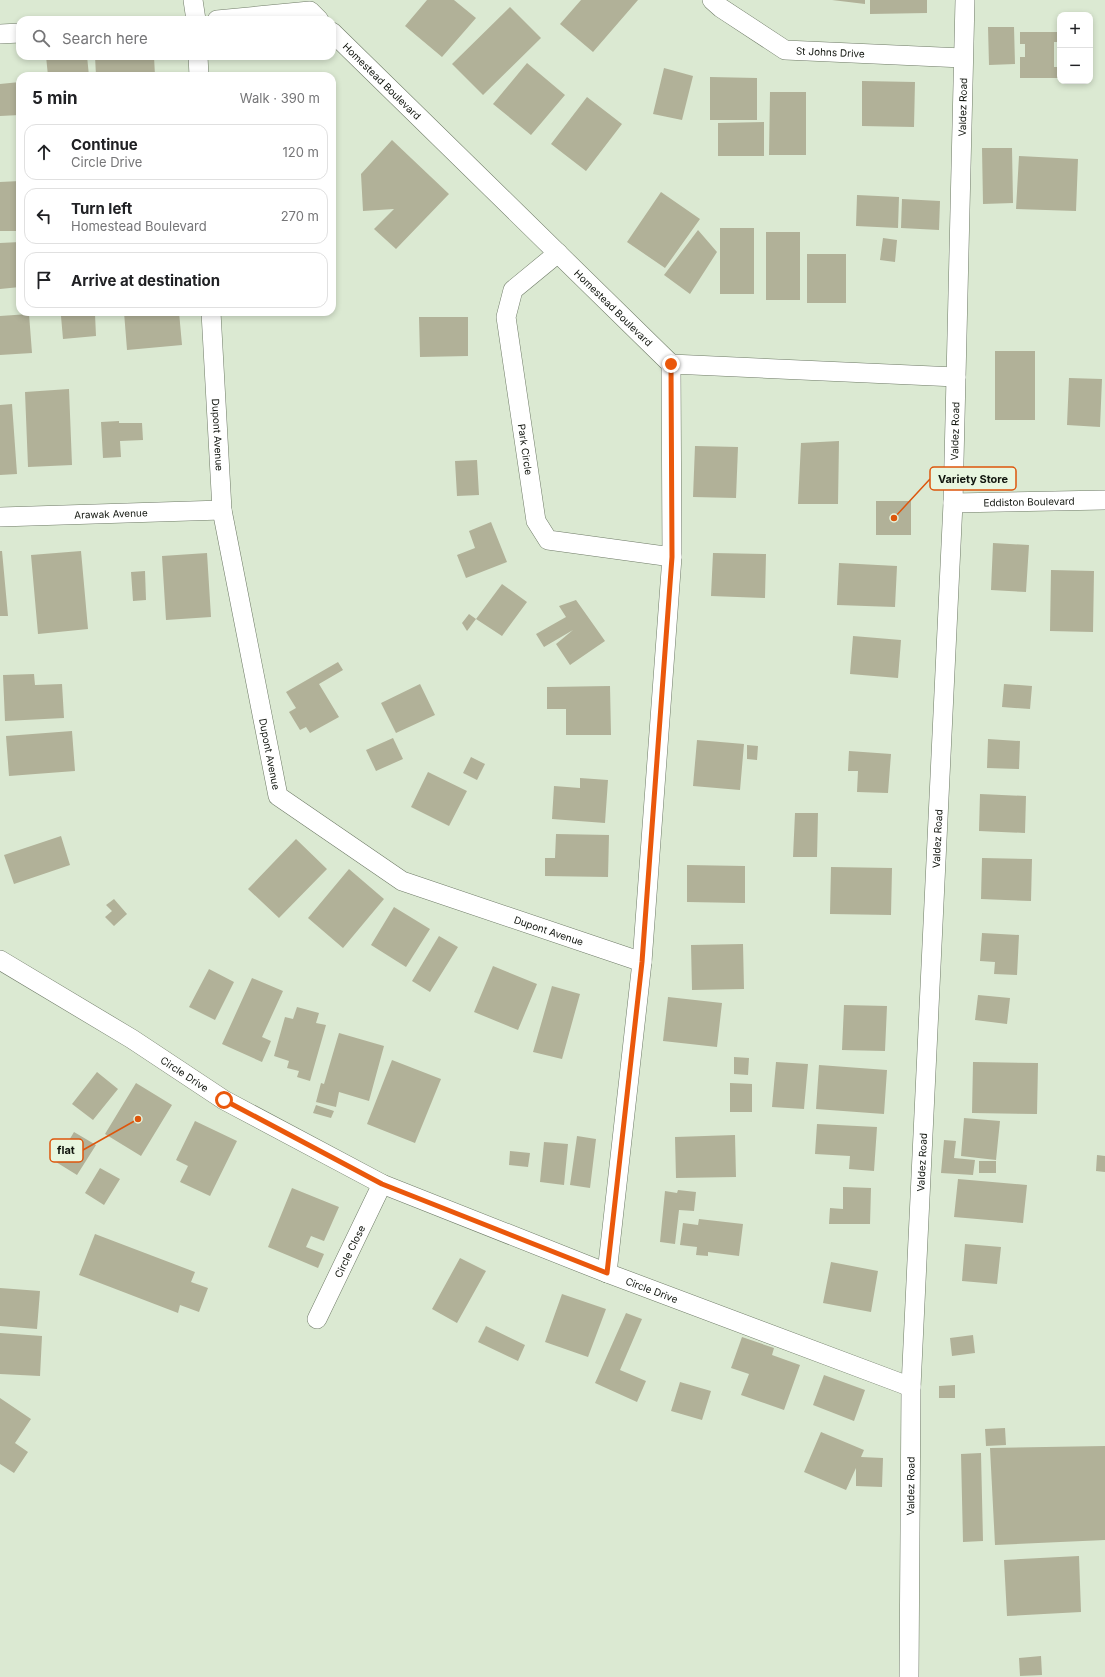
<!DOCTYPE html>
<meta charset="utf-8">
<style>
:root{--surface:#fff;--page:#f6f6f6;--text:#202124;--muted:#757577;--line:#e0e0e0}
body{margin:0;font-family:Inter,sans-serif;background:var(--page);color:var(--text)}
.controls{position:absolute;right:12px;top:12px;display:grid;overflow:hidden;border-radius:8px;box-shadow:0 2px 6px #0003}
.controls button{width:36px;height:36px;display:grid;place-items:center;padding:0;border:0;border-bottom:1px solid var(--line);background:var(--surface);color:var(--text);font:20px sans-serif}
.stop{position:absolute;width:12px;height:12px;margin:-9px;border:3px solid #ea580c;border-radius:50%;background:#fff}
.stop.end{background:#ea580c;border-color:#fff;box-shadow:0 1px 4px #0008}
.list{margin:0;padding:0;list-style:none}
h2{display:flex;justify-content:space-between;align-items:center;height:52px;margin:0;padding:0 16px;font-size:17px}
h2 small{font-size:13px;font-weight:400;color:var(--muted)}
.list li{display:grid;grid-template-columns:26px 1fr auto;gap:12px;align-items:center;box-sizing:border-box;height:56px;margin:0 8px 8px;padding:0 8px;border:1px solid var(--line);border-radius:12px}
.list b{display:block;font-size:15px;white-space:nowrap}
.list p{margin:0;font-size:13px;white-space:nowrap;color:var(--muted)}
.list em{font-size:13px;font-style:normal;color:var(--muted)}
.icon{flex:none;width:22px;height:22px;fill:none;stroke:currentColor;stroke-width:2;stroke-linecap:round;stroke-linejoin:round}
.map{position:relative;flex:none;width:1105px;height:1677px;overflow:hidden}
.search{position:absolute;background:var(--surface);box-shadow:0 2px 6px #0003;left:16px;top:16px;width:320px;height:44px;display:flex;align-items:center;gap:10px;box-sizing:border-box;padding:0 14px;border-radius:12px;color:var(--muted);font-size:15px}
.panel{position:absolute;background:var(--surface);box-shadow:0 2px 6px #0003;left:16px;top:72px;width:320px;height:244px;border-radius:12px}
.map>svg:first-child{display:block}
.building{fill:#b1b198}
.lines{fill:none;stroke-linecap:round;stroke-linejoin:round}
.street-casing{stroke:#6e7a66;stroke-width:20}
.street{stroke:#fff;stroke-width:19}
.route{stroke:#ea580c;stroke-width:5}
.labels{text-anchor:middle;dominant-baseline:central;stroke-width:3;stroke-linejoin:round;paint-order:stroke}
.street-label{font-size:10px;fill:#11150e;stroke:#e8f6df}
.leader{fill:none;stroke:#dd560c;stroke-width:1.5}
.callout-dot{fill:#dd560c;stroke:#e8f6df;stroke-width:1.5}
.callout{fill:#e8f6df;stroke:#dd560c;stroke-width:1.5}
.callout-label{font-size:11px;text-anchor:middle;font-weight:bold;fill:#11150e}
</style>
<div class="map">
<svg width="1105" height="1677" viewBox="0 0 1105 1677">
<rect width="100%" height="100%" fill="#dbe9d2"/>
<path class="building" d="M 427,0 L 454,0 L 476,18 L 442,57 L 405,26 Z
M 581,0 L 638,0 L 593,52 L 560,24 Z
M 832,0 L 865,0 L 865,4 Z
M 870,0 L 927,0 L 927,13 L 870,14 Z
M 510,7 L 541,38 L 483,95 L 452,64 Z
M 988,27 L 1014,27 L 1015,64 L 989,65 Z
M 1020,32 L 1060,32 L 1060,42 L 1054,42 L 1054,67 L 1060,67 L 1060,78 L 1020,78 L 1020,57 L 1025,57 L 1025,44 L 1020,44 Z
M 46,56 L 87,56 L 89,76 L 48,76 Z
M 95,56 L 154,56 L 155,76 L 96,76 Z
M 527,63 L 565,95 L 531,135 L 493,104 Z
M 664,68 L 693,76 L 682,120 L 653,114 Z
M 710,77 L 757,78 L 757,120 L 710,120 Z
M 862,81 L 915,82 L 914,127 L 862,126 Z
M 20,82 L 20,115 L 0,116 L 0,84 Z
M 770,92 L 806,92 L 806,155 L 769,155 Z
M 587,97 L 622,124 L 586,171 L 551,144 Z
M 764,122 L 764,156 L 718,156 L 718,123 Z
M 392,140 L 449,194 L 396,249 L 374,229 L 394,209 L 363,211 L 361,174 Z
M 982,148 L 1012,148 L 1013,203 L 983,204 Z
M 1019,156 L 1078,159 L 1076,211 L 1016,209 Z
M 20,181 L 20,231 L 0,231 L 0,182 Z
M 661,192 L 700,219 L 665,268 L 627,242 Z
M 857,195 L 899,197 L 898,228 L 856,226 Z
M 902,199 L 940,201 L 939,230 L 901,228 Z
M 720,228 L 754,228 L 754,294 L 720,294 Z
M 698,230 L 717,252 L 690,294 L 664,275 Z
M 766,232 L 800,232 L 800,300 L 766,300 Z
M 883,238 L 897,240 L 895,262 L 880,260 Z
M 20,242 L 20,287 L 0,289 L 0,243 Z
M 807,254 L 846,254 L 846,303 L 807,303 Z
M 124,312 L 179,312 L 182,345 L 127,350 Z
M 29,314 L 32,353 L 0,355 L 0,316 Z
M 95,314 L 96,336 L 63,339 L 61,316 Z
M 419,317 L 468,317 L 468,356 L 420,357 Z
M 995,351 L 1035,351 L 1035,420 L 995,420 Z
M 1069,378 L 1102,379 L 1100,427 L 1067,425 Z
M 69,389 L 72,465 L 28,467 L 25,392 Z
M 12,404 L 17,474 L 0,475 L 0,405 Z
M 119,421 L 119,423 L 142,423 L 143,440 L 120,441 L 121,457 L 103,458 L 101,422 Z
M 839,441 L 838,504 L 798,504 L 801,443 Z
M 695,446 L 738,447 L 736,498 L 693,497 Z
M 477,460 L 479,495 L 457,496 L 455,461 Z
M 876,501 L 911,501 L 911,535 L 876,535 Z
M 491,522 L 507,562 L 466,578 L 457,555 L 475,548 L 469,531 Z
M 993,543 L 1029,545 L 1026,592 L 991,590 Z
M 0,551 L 2,551 L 8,616 L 0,616 Z
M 81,551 L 88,629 L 38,634 L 31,555 Z
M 207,553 L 211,617 L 166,620 L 162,556 Z
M 713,553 L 766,554 L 765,598 L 711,596 Z
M 839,563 L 897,566 L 895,607 L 837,605 Z
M 1051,570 L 1094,571 L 1093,632 L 1050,631 Z
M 145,571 L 146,600 L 133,601 L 131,572 Z
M 502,584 L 527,602 L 502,636 L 476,619 Z
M 576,600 L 605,641 L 570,665 L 556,644 L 573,630 L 544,647 L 536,634 L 566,617 L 559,606 Z
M 469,614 L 476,619 L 467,631 L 462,623 Z
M 853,636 L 901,640 L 898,678 L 850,674 Z
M 338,662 L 343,670 L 319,684 L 339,717 L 310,733 L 306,727 L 300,730 L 289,712 L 296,708 L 286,692 Z
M 34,674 L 35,685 L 62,684 L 64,718 L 5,721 L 3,675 Z
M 420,684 L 435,715 L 396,733 L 381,703 Z
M 1004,684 L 1032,686 L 1030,709 L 1002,707 Z
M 610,686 L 611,735 L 566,735 L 566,709 L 547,709 L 547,687 Z
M 72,731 L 75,771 L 9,776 L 6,736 Z
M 393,738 L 403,759 L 376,771 L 366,750 Z
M 988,739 L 1020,741 L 1019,769 L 987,768 Z
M 697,740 L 744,744 L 740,790 L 693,786 Z
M 747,745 L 758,746 L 757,760 L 747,759 Z
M 849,751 L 891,754 L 888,793 L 857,792 L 858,771 L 848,771 Z
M 471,757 L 485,764 L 477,780 L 463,773 Z
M 428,772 L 467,791 L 449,826 L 411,807 Z
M 580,778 L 608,780 L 605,823 L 552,819 L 554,786 L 580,788 Z
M 980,794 L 1026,796 L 1025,833 L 979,831 Z
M 795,813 L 818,813 L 817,857 L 793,857 Z
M 556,834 L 609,835 L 608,877 L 545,876 L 545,858 L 555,858 Z
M 61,836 L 70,865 L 14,884 L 4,855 Z
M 296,839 L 327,869 L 279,918 L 248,889 Z
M 982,858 L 1032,859 L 1031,901 L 981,899 Z
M 687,865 L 745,866 L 745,903 L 687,902 Z
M 831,867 L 892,868 L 891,915 L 830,914 Z
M 349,869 L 384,899 L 343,948 L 308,918 Z
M 114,899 L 127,914 L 114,926 L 105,917 L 112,911 L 106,905 Z
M 394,907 L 430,929 L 406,967 L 371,945 Z
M 982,933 L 1019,935 L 1017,975 L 994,974 L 995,962 L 980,961 Z
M 439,936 L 458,947 L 430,992 L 412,981 Z
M 743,944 L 744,989 L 692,990 L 691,945 Z
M 493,966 L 537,984 L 518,1030 L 474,1012 Z
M 209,969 L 234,982 L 215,1020 L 189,1007 Z
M 252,978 L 283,991 L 262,1037 L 271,1041 L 262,1062 L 222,1044 Z
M 552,986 L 580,994 L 562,1059 L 533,1052 Z
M 978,995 L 1010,998 L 1007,1024 L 975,1020 Z
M 668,997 L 722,1003 L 717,1047 L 663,1041 Z
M 844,1005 L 887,1006 L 885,1051 L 842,1050 Z
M 297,1007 L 319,1013 L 316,1023 L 326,1025 L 310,1081 L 297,1077 L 299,1071 L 287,1068 L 289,1061 L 274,1056 L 285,1017 L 293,1019 Z
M 339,1033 L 384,1046 L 369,1101 L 339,1092 L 336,1107 L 316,1102 L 321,1083 L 324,1084 Z
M 734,1057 L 749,1058 L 748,1075 L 734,1074 Z
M 392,1060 L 441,1079 L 415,1143 L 367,1124 Z
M 776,1062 L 808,1064 L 804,1109 L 772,1107 Z
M 973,1062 L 1038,1063 L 1037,1114 L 972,1113 Z
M 819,1065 L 887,1070 L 884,1114 L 816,1109 Z
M 97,1072 L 118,1089 L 93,1120 L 72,1104 Z
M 136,1083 L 172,1105 L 141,1156 L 105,1134 Z
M 730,1083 L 752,1084 L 752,1112 L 730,1112 Z
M 316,1105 L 334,1111 L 331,1118 L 313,1113 Z
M 964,1118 L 1000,1121 L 996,1160 L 961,1156 Z
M 195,1121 L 237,1141 L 210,1196 L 180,1182 L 188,1166 L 176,1160 Z
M 817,1124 L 877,1127 L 874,1171 L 849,1169 L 850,1156 L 815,1154 Z
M 74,1132 L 96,1145 L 77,1175 L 56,1162 Z
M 735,1135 L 736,1177 L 676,1178 L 675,1137 Z
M 577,1136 L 596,1139 L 590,1188 L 570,1185 Z
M 944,1140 L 956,1141 L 954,1158 L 975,1160 L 973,1175 L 941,1173 Z
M 544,1142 L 568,1144 L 564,1185 L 540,1182 Z
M 510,1151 L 530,1153 L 528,1167 L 509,1165 Z
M 1097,1155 L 1105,1156 L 1105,1172 L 1096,1171 Z
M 979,1161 L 996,1161 L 996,1173 L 979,1173 Z
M 100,1168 L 120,1179 L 104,1205 L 85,1193 Z
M 958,1179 L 1027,1185 L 1023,1223 L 954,1217 Z
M 843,1187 L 871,1188 L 870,1224 L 829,1224 L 830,1208 L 843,1209 Z
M 292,1188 L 339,1207 L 324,1241 L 311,1236 L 306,1247 L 324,1254 L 318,1268 L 268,1247 Z
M 678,1190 L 696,1192 L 694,1211 L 679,1210 L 675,1244 L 660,1242 L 665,1191 L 677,1193 Z
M 699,1219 L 743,1224 L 739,1256 L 708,1252 L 708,1256 L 696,1255 L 697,1247 L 680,1245 L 683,1223 L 698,1225 Z
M 95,1234 L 195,1272 L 191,1282 L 208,1288 L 199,1312 L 180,1305 L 178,1313 L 79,1275 Z
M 965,1244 L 1001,1247 L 997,1284 L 962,1281 Z
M 460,1258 L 486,1271 L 457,1323 L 432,1309 Z
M 831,1262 L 878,1271 L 871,1312 L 823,1303 Z
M 0,1288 L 40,1291 L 37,1329 L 0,1326 Z
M 562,1294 L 606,1309 L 588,1357 L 545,1342 Z
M 626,1313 L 642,1319 L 620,1370 L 646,1381 L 637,1402 L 595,1383 Z
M 486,1326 L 525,1345 L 518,1361 L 478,1342 Z
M 0,1333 L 42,1336 L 40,1376 L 0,1374 Z
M 973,1335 L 975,1353 L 952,1356 L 950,1338 Z
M 742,1337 L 774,1348 L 772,1355 L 800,1365 L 784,1410 L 741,1395 L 749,1374 L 731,1368 Z
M 824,1375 L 865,1390 L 854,1421 L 813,1405 Z
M 680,1382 L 711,1391 L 702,1420 L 671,1411 Z
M 955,1385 L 955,1398 L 939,1398 L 939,1386 Z
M 0,1398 L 31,1419 L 15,1443 L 28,1452 L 14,1473 L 0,1464 Z
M 1005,1428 L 1006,1445 L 986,1446 L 985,1429 Z
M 821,1432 L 864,1450 L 861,1457 L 883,1458 L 882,1487 L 856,1486 L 856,1468 L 846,1490 L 804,1472 Z
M 1105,1446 L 1105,1540 L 995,1545 L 990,1448 Z
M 981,1453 L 983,1541 L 963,1542 L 961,1454 Z
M 1079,1556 L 1081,1612 L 1007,1616 L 1004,1560 Z
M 1041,1656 L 1042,1675 L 1020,1676 L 1019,1658 Z"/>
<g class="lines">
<defs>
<g id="street">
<path d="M 193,0 L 196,20"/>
<path id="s1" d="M 712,0 L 721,8 L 785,50 L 963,58"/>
<path d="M 217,20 L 310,11 L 319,20"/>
<path id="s2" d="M 332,32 L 671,364 L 672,557 L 642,962 L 607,1273"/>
<path d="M 0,34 L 20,33"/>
<path d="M 198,56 L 199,76"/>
<path id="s3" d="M 558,253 L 513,290 L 506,317 L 536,521 L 548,540 L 672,557"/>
<path id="s4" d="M 211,312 L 222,510 L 278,796 L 402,881 L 642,962"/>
<path d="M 671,364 L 956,377"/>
<path id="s5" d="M 953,503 L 1105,500"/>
<path id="s6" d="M 0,517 L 222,510"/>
<path id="s7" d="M 0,960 L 132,1039 L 224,1100 L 382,1184 L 607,1273 L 911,1387"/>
<path id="s8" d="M 317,1319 L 382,1184"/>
<path id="s9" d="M 909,1677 L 911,1387 L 953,503 L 965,0"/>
</g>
</defs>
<use href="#street" class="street-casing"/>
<use href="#street" class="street"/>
</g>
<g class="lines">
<path class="route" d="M 224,1100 L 382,1184 L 607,1273 L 642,962 L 672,557 L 671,364"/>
</g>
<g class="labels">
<g class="street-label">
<text stroke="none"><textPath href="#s1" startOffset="134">St Johns Drive</textPath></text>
<text stroke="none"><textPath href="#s2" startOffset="70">Homestead Boulevard</textPath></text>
<text stroke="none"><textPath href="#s9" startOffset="1571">Valdez Road</textPath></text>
<text stroke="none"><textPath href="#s2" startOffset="394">Homestead Boulevard</textPath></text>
<text stroke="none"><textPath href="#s9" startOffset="1247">Valdez Road</textPath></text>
<text stroke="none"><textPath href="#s4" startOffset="123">Dupont Avenue</textPath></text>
<text stroke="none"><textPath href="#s3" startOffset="220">Park Circle</textPath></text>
<text stroke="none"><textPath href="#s5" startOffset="76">Eddiston Boulevard</textPath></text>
<text stroke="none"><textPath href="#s6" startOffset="111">Arawak Avenue</textPath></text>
<text stroke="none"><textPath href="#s4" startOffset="447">Dupont Avenue</textPath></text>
<text stroke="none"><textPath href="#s9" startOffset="839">Valdez Road</textPath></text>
<text stroke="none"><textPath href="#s4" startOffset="795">Dupont Avenue</textPath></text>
<text stroke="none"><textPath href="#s7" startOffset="217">Circle Drive</textPath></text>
<text stroke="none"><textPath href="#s9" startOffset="515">Valdez Road</textPath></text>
<text stroke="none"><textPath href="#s8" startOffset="75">Circle Close</textPath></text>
<text stroke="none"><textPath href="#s7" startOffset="733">Circle Drive</textPath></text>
<text stroke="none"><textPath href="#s9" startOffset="191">Valdez Road</textPath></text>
</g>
</g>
<path class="leader" d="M894 518L930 479M138 1119L83 1150"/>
<g class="callout-dot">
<circle cx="894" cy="518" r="4"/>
<circle cx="138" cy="1119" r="4"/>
</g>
<g class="callout">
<rect x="930" y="467" width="86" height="23" rx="4"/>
<rect x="50" y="1139" width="33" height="23" rx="4"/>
</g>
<g class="callout-label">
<text x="973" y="483">Variety Store</text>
<text x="66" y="1154">flat</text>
</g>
</svg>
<div class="controls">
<button>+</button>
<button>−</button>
</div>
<div class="stop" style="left:224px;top:1100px"></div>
<div class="stop end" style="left:671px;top:364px"></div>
<div class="search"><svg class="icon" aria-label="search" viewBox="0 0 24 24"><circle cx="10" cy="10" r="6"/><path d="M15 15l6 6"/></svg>Search here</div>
<section class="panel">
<h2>5 min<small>Walk · 390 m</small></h2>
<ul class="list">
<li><svg class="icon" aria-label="ahead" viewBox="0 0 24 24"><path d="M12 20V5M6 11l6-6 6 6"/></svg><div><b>Continue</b><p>Circle Drive</p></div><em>120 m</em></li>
<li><svg class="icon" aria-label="left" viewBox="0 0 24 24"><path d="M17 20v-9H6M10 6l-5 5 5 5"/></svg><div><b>Turn left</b><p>Homestead Boulevard</p></div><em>270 m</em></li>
<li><svg class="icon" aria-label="arrive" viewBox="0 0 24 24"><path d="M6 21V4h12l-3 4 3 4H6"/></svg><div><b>Arrive at destination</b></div></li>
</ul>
</section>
</div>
